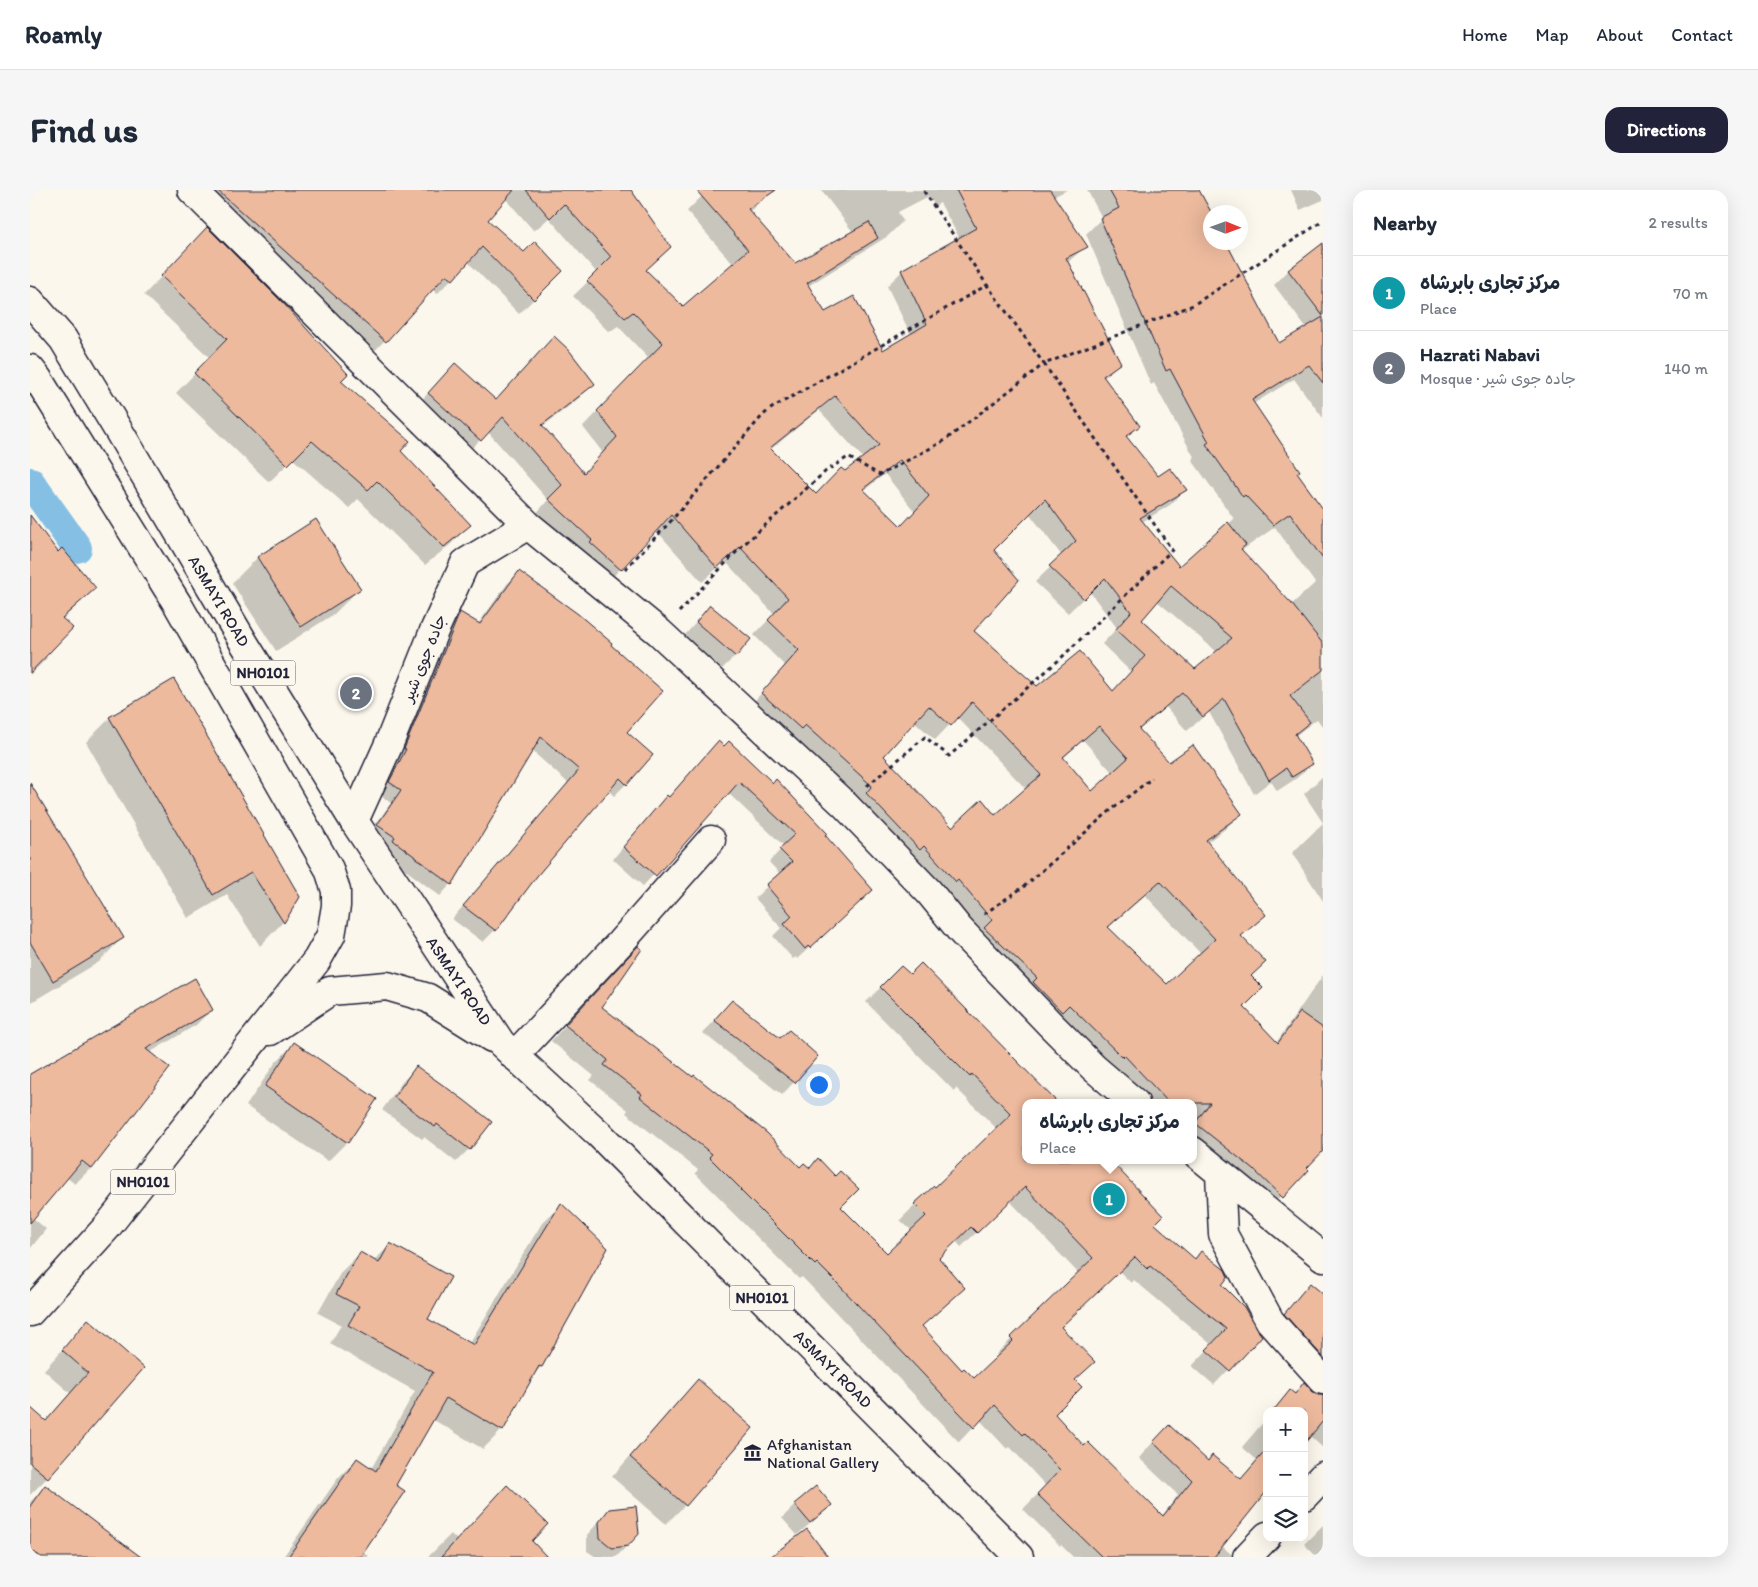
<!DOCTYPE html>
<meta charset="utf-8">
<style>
:root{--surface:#fff;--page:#f6f6f7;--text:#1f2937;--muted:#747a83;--line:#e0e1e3;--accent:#22223b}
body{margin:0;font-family:Itim,"Playpen Sans Arabic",sans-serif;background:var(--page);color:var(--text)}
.controls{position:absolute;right:15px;bottom:15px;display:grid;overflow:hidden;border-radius:10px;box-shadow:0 5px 20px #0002}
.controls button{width:45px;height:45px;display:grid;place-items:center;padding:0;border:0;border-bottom:1px solid var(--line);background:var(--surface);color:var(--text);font:25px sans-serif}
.compass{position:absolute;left:1173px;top:15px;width:45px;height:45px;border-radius:50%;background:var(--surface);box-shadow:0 5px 20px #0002;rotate:91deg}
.you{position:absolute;left:788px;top:894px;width:18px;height:18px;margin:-12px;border:4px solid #fff;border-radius:50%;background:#1a73e8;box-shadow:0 0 0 8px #1a73e833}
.badge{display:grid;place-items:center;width:32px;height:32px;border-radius:50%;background:var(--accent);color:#fff;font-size:16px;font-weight:700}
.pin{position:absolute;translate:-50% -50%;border:2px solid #fff;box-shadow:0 1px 5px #0006}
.popup{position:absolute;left:992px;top:909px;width:175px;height:65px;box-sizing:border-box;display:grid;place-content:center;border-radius:10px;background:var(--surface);filter:drop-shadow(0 1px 4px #0005);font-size:16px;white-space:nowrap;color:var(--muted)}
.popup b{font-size:19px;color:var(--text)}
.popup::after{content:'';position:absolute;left:50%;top:100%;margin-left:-10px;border:10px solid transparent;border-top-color:var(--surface)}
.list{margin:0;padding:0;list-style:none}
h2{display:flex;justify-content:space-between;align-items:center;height:65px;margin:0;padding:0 20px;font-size:21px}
h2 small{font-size:16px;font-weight:400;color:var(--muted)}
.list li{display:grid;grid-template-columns:32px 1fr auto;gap:15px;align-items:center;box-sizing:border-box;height:75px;padding:0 20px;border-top:1px solid var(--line)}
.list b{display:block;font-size:19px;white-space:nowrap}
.list p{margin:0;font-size:16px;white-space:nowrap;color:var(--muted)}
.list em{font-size:16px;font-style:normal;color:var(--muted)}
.icon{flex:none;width:28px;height:28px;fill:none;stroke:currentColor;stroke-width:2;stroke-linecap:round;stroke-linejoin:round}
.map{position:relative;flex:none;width:1293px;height:1367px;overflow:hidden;border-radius:15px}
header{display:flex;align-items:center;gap:30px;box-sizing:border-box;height:70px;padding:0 25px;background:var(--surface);border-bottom:1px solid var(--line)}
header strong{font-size:24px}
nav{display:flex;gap:28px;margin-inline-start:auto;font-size:18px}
.intro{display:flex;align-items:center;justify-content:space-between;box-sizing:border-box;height:120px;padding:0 30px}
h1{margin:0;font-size:35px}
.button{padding:12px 22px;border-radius:15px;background:var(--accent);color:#fff;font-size:18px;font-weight:700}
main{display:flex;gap:30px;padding:0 30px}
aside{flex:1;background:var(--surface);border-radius:15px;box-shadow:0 5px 20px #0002}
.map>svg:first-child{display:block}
.shadow{fill:#0003;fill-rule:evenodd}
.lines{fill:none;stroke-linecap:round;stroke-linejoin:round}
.canal{stroke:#85c0e4;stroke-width:30}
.building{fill:#edba9e;stroke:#22223b;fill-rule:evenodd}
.minor-casing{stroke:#22223b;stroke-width:31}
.highway-casing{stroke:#22223b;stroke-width:31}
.path{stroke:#22223b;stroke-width:3;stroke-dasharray:4 4;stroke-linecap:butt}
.minor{stroke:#fbf7ec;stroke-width:28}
.highway{stroke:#fbf7ec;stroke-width:28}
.labels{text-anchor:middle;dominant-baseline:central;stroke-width:4;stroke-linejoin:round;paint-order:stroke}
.shield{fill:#fbf7ec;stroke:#636270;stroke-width:1}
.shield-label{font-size:15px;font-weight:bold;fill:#22223b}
.street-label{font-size:16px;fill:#22223b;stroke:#fbf7ec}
.poi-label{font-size:16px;fill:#22223b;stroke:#fbf7ec;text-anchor:start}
</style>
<header>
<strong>Roamly</strong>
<nav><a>Home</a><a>Map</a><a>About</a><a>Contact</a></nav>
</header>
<div class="intro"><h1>Find us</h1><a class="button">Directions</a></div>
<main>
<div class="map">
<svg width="1293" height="1367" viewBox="0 0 1293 1367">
<rect width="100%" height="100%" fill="#fbf7ec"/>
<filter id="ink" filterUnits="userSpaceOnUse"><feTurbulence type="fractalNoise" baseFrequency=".02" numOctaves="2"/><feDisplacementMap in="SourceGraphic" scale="10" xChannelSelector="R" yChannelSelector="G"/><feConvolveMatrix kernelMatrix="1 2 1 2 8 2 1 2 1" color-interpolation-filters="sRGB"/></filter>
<g filter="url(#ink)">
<path class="shadow" d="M 153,0 L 599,0 L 640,57 L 615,81 L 653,118 L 703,74 L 657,21 L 672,6 L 666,0 L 739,0 L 741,2 L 719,22 L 764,74 L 823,42 L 791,0 L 1037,0 L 1023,7 L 1056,56 L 1037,73 L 1090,172 L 1073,189 L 1108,236 L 1096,248 L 1128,288 L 1155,300 L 1140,315 L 1112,332 L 1149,378 L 1204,329 L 1162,270 L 1164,267 L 1124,193 L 1121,195 L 1056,44 L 1072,28 L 1057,0 L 1167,0 L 1180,25 L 1180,52 L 1249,155 L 1276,138 L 1244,95 L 1258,81 L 1293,54 L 1293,228 L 1264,189 L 1223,214 L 1266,283 L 1293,322 L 1293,537 L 1287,529 L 1265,546 L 1282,573 L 1267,588 L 1247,601 L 1241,591 L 1224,604 L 1179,522 L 1157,541 L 1136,517 L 1109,540 L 1139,573 L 1210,624 L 1195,639 L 1176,653 L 1234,725 L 1210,747 L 1220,786 L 1212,817 L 1246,853 L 1293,785 L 1293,960 L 1237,1021 L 1163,958 L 1163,913 L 1110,913 L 721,515 L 755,476 L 724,445 L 744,424 L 695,371 L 672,392 L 626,340 L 576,394 L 505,325 L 518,310 L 458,242 L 435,265 L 384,218 L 411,189 L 465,211 L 509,162 L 563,194 L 548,209 L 512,237 L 554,284 L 573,263 L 553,237 L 619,169 L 588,136 L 579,142 L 543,106 L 567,83 L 519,28 L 504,41 L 475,8 L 456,30 L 494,64 L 532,81 L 489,124 L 438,72 L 407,104 L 402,99 L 340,166 ZM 899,6 L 905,16 L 910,13 L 930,49 L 872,81 L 857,96 L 881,145 L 852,161 L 794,123 L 778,96 L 858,46 L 873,31 L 868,22 ZM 789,220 L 833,268 L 786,305 L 740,260 ZM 855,284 L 885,322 L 870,338 L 833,301 ZM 999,323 L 1032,366 L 1005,392 L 1038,423 L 1060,402 L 1087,438 L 1072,454 L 1101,482 L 1083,502 L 1007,498 L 942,441 L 962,360 ZM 1245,337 L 1285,393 L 1260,416 L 1211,361 ZM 1127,411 L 1187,462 L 1165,481 L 1110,430 ZM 927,527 L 996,599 L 965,626 L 922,638 L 852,566 L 884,531 L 905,550 ZM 1053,550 L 1083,583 L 1062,603 L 1033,568 ZM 1115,705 L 1171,764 L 1137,796 L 1078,738 Z
M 1261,0 L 1293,0 L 1293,10 L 1270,20 Z
M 159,57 L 309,192 L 370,261 L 439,335 L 421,354 L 395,375 L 328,309 L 319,318 L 263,269 L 239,292 L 146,203 L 180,168 L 114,105 Z
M 0,327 L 27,363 L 65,398 L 32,430 L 15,466 L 17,468 L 0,485 Z
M 285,331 L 329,399 L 304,424 L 246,461 L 202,393 L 227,368 Z
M 489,382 L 579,455 L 596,542 L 596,594 L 584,606 L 578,600 L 506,685 L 465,740 L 453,752 L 422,729 L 538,593 L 501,560 L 421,694 L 410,706 L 352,662 L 336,647 L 361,613 L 348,604 L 418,435 L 430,423 L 448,434 L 477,394 Z
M 680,417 L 705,466 L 692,479 L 654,446 Z
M 80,528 L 269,707 L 253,732 L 230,756 L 197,705 L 158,728 L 56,552 Z
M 677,565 L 793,645 L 830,711 L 767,769 L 766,767 L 763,769 L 743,746 L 751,738 L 725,708 L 750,684 L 739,672 L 754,656 L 698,603 L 613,696 L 583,669 L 626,618 L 638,608 Z
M 1293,586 L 1293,633 L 1274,604 Z
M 0,595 L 92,748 L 69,772 L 0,813 Z
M 1293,633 L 1293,711 L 1262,663 Z
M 593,773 L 570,817 L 770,979 L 779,979 L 788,970 L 810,1017 L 857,1065 L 882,1041 L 870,1030 L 885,1015 L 905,999 L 967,939 L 926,898 L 924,901 L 836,812 L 871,777 L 995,913 L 995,970 L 1123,1035 L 1190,1095 L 1231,1146 L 1184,1195 L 1162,1176 L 1182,1155 L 1104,1090 L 1101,1093 L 1089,1081 L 1030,1137 L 1044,1190 L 1023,1224 L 1054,1257 L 1132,1326 L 1148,1305 L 1109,1268 L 1124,1251 L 1177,1272 L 1210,1290 L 1227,1270 L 1212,1257 L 1237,1228 L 1237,1300 L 1191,1355 L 1201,1364 L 1201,1367 L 1043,1367 L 1031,1355 L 1030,1356 L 993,1319 L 1016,1296 L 980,1257 L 977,1259 L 950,1230 L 929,1252 L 794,1110 L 772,1087 L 769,1089 L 696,1016 L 697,1015 L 665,983 L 668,980 L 596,923 L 598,920 L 560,890 L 564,886 L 521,851 ZM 980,1011 L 1049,1084 L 966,1164 L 969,1167 L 944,1190 L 932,1182 L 891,1137 L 908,1068 L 926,1051 L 931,1057 Z
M 182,819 L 166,835 L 119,863 L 61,978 L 45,994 L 36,987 L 3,1028 L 16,1039 L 0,1059 L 0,886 Z
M 689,824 L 764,892 L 752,905 L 673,843 Z
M 264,854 L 317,952 L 298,971 L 216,916 L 245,873 Z
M 386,878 L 439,959 L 426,972 L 394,947 L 392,949 L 352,920 L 373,891 Z
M 531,1015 L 511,1177 L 502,1186 L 472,1240 L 453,1259 L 402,1229 L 365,1296 L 333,1361 L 339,1367 L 253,1367 L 308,1288 L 327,1269 L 341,1279 L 385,1201 L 300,1154 L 311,1135 L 288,1123 L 311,1082 L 330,1063 L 344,1071 L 360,1055 L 396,1129 L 439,1154 L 512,1033 Z
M 1280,1095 L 1293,1106 L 1293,1201 L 1240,1139 Z
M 58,1131 L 112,1178 L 17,1288 L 0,1305 L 0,1219 L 15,1232 L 40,1203 L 14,1180 Z
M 668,1191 L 722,1238 L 655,1315 L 636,1334 L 582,1287 L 649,1210 Z
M 1274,1194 L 1287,1206 L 1293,1206 L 1293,1258 L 1281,1247 L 1274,1255 L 1274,1221 L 1242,1221 L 1261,1202 L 1264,1205 Z
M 15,1297 L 109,1367 L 0,1367 L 0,1312 Z
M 765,1315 L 801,1315 L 767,1345 L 752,1328 Z
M 579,1320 L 597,1356 L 586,1367 L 566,1367 L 557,1361 L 557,1345 Z
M 1293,1335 L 1293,1367 L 1287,1367 L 1274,1354 Z
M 421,1344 L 427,1350 L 500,1351 L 516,1367 L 398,1367 Z"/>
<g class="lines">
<path class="canal" d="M 0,292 L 47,358"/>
</g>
<path class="building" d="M 187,0 L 484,0 L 458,30 L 494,62 L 505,51 L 533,81 L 504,110 L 452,57 L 423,90 L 416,85 L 356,152 Z
M 496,0 L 601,0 L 641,57 L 616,80 L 653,116 L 718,60 L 666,0 L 746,0 L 718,19 L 765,73 L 839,32 L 848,48 L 777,93 L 795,122 L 824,106 L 853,160 L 897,134 L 871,80 L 946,38 L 926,0 L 1020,0 L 1058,57 L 1036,68 L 1091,173 L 1073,186 L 1110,236 L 1096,246 L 1128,286 L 1140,278 L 1157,300 L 1110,328 L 1149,376 L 1198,332 L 1216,355 L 1211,359 L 1261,413 L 1293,454 L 1293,480 L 1260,506 L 1280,532 L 1265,544 L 1283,574 L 1262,587 L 1256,578 L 1239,590 L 1194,509 L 1173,527 L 1152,503 L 1109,539 L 1139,572 L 1163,555 L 1212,624 L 1176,650 L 1236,725 L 1211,746 L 1236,772 L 1221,786 L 1233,798 L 1214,817 L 1248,853 L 1270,822 L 1293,838 L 1293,961 L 1277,978 L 1279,980 L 1253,1008 L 1223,979 L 1165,933 L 1180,913 L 1139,913 L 1094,865 L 1092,867 L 1039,815 L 1032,822 L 1003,792 L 1007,788 L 954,738 L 962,730 L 928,690 L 926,692 L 894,656 L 890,660 L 836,603 L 842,596 L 775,535 L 771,539 L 731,503 L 769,460 L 738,430 L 758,408 L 710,357 L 687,378 L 641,325 L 591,380 L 560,352 L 562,350 L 518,309 L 532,295 L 473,227 L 451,251 L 398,203 L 425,173 L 466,210 L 524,146 L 539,160 L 565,194 L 512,235 L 554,283 L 587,247 L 567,221 L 633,153 L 603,122 L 595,128 L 557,91 L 581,67 L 534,14 L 520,28 ZM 805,206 L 849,255 L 815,281 L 811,278 L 786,304 L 740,258 ZM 870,270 L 899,306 L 871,336 L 833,299 ZM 1015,309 L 1046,351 L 1019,376 L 1054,409 L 1075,388 L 1101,422 L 1086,439 L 1115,466 L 1083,501 L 1050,461 L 1007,496 L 944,441 L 989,390 L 964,360 ZM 1141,396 L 1202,448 L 1165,479 L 1112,430 ZM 942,512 L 1011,585 L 965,625 L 952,609 L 922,637 L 854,566 L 899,516 L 921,536 ZM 1069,536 L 1098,568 L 1062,601 L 1033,567 ZM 1130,691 L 1185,749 L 1137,794 L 1078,737 Z
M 1079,0 L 1169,0 L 1181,22 L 1180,52 L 1196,52 L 1249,153 L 1293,127 L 1293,193 L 1279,175 L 1222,210 L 1270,281 L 1267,283 L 1293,319 L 1293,369 L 1260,323 L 1243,335 L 1215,305 L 1213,307 L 1176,254 L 1179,252 L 1140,179 L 1136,181 L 1070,28 L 1089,18 Z
M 177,37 L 254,114 L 318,184 L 311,191 L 380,251 L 371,261 L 441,335 L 414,357 L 347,291 L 338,300 L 282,251 L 258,275 L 164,183 L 197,149 L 131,86 Z
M 1293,53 L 1293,126 L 1258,80 Z
M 0,325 L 28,362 L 32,358 L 66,398 L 32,428 L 43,438 L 0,483 Z
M 286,329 L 331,399 L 271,437 L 227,367 Z
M 489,381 L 548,424 L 582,453 L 581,455 L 633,501 L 597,542 L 623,565 L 597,595 L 590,588 L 507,686 L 466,741 L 433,716 L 549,580 L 511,547 L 422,695 L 363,650 L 365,647 L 347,635 L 371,600 L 359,592 L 376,559 L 374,559 L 430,422 L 450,434 Z
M 680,415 L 721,449 L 706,467 L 666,432 Z
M 144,489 L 270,707 L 254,733 L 221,682 L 183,705 L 79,527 Z
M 688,551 L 694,556 L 699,551 L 743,593 L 746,589 L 797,643 L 795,645 L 843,700 L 780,758 L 778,756 L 775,759 L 754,734 L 762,726 L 736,695 L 762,672 L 749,659 L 765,644 L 709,592 L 626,686 L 593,657 L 637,605 L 639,607 Z
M 0,593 L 94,748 L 23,791 L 0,752 Z
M 608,756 L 612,759 L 572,817 L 663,887 L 664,885 L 737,943 L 770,977 L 774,973 L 780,978 L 788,968 L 805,986 L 810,981 L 829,999 L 811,1017 L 857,1063 L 896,1026 L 884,1014 L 904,996 L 905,997 L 981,924 L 942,884 L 940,887 L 850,797 L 871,776 L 880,784 L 891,773 L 1028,913 L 995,913 L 995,970 L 1080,970 L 1133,1026 L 1125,1034 L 1165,1069 L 1171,1061 L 1195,1080 L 1198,1087 L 1192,1095 L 1214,1117 L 1226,1138 L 1232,1146 L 1200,1181 L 1176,1160 L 1196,1139 L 1120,1076 L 1117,1079 L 1105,1067 L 1031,1137 L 1065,1172 L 1045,1190 L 1052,1197 L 1025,1224 L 1054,1256 L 1058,1252 L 1133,1326 L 1162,1290 L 1123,1252 L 1139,1235 L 1178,1271 L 1182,1265 L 1211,1289 L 1237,1259 L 1237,1301 L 1184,1367 L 1072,1367 L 1007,1304 L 1030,1280 L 995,1243 L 993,1245 L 965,1215 L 944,1238 L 809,1095 L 787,1073 L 785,1075 L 710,1000 L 711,999 L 679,967 L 682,964 L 610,907 L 612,904 L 574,875 L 578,870 L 535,835 ZM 995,997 L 1063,1068 L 980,1148 L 983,1151 L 944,1188 L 934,1178 L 932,1180 L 892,1136 L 935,1098 L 909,1068 L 941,1037 L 947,1043 Z
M 165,788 L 183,820 L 116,859 L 140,878 L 62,979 L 52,971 L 0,1033 L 0,884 Z
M 702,810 L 750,848 L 759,840 L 788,866 L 765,893 L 684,830 Z
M 264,852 L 347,909 L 318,953 L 235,896 Z
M 386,876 L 434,910 L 462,932 L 440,960 L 407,934 L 405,937 L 364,907 Z
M 531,1013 L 578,1058 L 512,1177 L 509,1176 L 473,1241 L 416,1208 L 366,1295 L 375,1301 L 330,1367 L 258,1367 L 327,1268 L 346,1281 L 403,1182 L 318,1135 L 329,1116 L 306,1104 L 330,1062 L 349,1073 L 360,1053 L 421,1087 L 398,1129 L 444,1155 Z
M 1280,1093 L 1293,1104 L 1293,1167 L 1254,1124 Z
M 58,1129 L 114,1178 L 18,1288 L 0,1273 L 0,1217 L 16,1231 L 58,1183 L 32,1160 Z
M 668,1189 L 723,1238 L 656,1316 L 600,1267 Z
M 1274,1192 L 1282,1201 L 1288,1205 L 1293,1205 L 1293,1231 L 1274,1254 L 1274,1221 L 1243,1221 L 1260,1200 L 1265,1204 Z
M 15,1295 L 72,1338 L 111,1367 L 11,1367 L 0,1359 L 0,1316 Z
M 477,1295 L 518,1334 L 502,1351 L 517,1367 L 411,1367 Z
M 786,1296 L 802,1315 L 780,1333 L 764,1314 Z
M 606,1316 L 609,1344 L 598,1356 L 582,1358 L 570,1348 L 569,1332 L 579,1319 Z
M 777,1339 L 798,1367 L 740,1367 Z"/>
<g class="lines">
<defs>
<path id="minor" d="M 162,0 L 498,335 L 629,442 L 815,615 L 899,702 L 930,740 L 1020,834 L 1064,878 L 1105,913
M 324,631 L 358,556 L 404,441 L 435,373 L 498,335
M 484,866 L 590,753 L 681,650
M 1163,961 L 1293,1067
M 1190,984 L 1193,1044 L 1240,1131 L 1293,1190
M 1274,1306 L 1293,1286
M 1217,1367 L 1237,1346"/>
<path id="highway" d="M 0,111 L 33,149 L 90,243 L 214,453 L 324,631 L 471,853 L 570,945 L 989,1367
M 0,179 L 8,189 L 148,415 L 299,679 L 306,701 L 306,716 L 301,745 L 287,770 L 77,1037 L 0,1122
M 240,841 L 300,801 L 357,796 L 398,808 L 462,848"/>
</defs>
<use href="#minor" class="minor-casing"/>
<use href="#highway" class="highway-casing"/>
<path class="path" d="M 595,379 L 641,331 L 733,225 L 742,218 L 957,95
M 649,422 L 712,356 L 796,281 L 818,267 L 850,285 L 914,251 L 1014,174 L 957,95 L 893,0
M 837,596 L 895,547 L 919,566 L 1029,470 L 1142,360 L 1014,174 L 1163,115 L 1293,31
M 954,724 L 996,695 L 1075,625 L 1122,588"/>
<use href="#minor" class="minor"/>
<use href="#highway" class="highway"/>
</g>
</g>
<defs>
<symbol id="museum-bare" viewBox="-9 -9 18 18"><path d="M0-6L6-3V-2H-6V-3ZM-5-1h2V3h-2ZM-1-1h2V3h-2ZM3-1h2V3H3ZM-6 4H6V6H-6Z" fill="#22223b" stroke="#fbf7ec" stroke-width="2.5" paint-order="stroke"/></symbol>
</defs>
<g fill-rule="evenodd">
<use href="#museum-bare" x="710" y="1250" width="25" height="25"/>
</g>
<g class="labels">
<g class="shield">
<rect x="200.5" y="470.5" width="65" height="25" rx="4"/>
<rect x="80.5" y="979.5" width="65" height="25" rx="4"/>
<rect x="699.5" y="1095.5" width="65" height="25" rx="4"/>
</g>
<g class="shield-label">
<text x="233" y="483">NH0101</text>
<text x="113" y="992">NH0101</text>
<text x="732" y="1108">NH0101</text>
</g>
<g class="street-label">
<text transform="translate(189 411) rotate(59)">ASMAYI ROAD</text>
<text transform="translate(394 468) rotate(-68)">جاده جوی شیر</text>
<text transform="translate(429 791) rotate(56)">ASMAYI ROAD</text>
<text transform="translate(803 1179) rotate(45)">ASMAYI ROAD</text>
</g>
<g class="poi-label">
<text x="737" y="1254">Afghanistan<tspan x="737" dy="18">National Gallery</tspan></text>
</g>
</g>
</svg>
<div class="controls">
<button>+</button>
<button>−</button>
<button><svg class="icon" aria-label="layers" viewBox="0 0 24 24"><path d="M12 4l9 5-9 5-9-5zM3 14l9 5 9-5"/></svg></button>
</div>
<svg class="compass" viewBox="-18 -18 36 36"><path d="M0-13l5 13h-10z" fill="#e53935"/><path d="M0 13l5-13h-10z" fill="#747a83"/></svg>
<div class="you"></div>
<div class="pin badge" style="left:1079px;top:1009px;background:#0f9aa8">1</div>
<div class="popup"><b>مرکز تجاری بابرشاه</b>Place</div>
<div class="pin badge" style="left:326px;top:503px;background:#6b7280">2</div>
</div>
<aside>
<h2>Nearby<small>2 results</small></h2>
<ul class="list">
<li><span class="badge" style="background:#0f9aa8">1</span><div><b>مرکز تجاری بابرشاه</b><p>Place</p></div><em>70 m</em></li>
<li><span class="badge" style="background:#6b7280">2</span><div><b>Hazrati Nabavi</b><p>Mosque · جاده جوی شیر</p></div><em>140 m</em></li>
</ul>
</aside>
</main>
